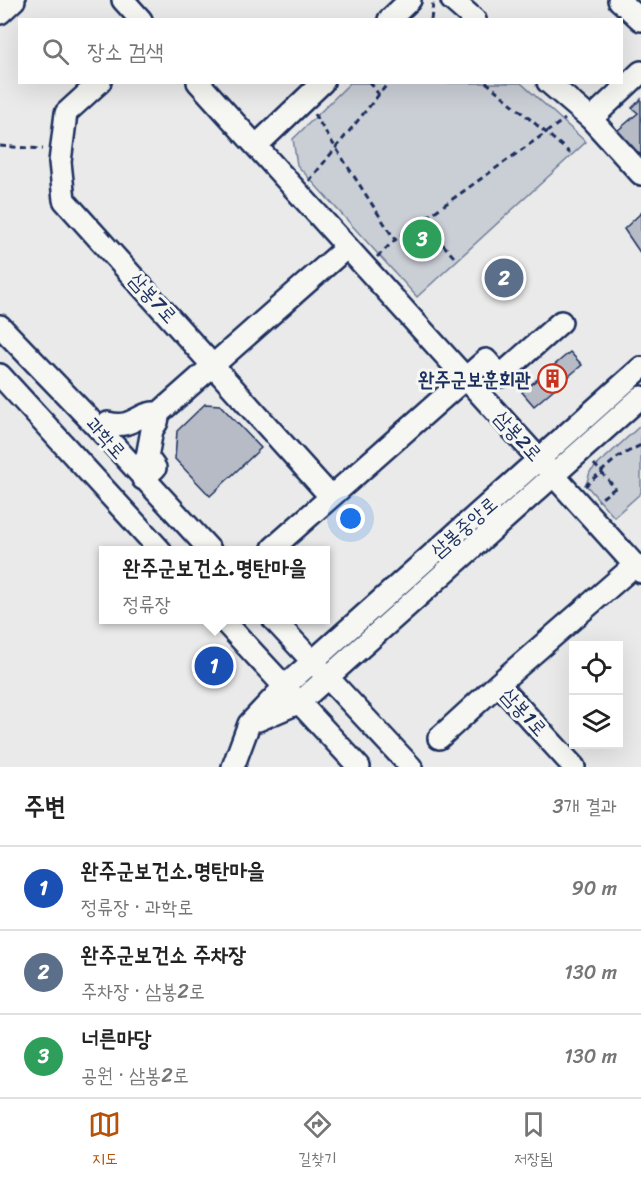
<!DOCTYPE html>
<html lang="ko">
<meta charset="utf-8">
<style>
:root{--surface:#fff;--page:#f2f2f2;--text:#222;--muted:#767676;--line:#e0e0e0;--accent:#b45309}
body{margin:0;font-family:Sriracha,"Poor Story",sans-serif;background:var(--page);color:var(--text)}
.controls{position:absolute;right:18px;bottom:18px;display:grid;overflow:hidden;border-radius:0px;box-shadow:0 6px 24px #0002}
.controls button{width:54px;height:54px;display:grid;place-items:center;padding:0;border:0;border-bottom:2px solid var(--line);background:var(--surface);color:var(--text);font:30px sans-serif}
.you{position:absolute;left:351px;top:519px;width:21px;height:21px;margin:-15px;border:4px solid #fff;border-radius:50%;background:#1a73e8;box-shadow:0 0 0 9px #1a73e833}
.badge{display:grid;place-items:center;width:39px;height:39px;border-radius:50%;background:var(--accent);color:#fff;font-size:20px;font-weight:700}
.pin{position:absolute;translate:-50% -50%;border:3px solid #fff;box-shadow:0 2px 6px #0006}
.popup{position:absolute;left:99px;top:546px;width:231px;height:78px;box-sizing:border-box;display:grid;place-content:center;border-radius:0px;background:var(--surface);filter:drop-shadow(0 2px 4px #0005);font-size:20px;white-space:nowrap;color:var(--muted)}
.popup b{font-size:22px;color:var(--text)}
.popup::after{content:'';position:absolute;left:50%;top:100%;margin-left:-12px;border:12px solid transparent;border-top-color:var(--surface)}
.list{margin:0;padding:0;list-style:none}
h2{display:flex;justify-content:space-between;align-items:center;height:78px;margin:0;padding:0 24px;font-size:26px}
h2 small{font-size:20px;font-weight:400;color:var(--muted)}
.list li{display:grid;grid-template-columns:39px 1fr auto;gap:18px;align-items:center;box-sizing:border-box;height:84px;padding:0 24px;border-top:2px solid var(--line)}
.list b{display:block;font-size:22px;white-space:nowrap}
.list p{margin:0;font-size:20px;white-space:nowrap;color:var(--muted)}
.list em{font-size:20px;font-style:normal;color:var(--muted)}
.icon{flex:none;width:33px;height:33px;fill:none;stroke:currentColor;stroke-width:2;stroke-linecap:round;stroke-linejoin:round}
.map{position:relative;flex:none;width:641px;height:767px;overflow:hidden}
.search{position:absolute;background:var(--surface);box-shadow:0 6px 24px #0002;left:18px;right:18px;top:18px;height:66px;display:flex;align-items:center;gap:15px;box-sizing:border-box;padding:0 21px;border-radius:0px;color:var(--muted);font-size:22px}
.sheet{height:330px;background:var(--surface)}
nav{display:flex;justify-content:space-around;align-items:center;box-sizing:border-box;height:84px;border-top:2px solid var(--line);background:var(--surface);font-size:16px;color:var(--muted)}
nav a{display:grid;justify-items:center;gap:3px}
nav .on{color:var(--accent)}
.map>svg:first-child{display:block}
.green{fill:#caced5;stroke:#727e9a;stroke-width:1.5}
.building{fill:#b6bbc6;stroke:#1b2f5e;stroke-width:1.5}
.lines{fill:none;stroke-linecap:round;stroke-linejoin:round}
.minor-casing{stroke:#1b2f5e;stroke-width:26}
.path{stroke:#1b2f5e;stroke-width:3;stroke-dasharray:6 4.5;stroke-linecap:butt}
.minor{stroke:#f6f6f2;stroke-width:21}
.labels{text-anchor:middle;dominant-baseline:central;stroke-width:6;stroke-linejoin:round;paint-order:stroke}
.street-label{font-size:20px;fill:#1b2f5e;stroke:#f6f6f2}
.poi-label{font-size:20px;font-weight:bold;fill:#1b2f5e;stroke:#f6f6f2;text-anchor:end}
</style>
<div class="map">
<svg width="641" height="767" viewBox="0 0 641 767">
<rect width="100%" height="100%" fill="#e9eae9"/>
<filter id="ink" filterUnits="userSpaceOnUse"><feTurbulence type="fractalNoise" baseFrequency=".0167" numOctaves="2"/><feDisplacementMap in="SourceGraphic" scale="12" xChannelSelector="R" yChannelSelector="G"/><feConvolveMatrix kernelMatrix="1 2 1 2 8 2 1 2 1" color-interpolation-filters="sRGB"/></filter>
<g filter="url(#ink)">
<path class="green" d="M 521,83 L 586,142 L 417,297 L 297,165 L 293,139 L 350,83 Z
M 641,425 L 641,493 L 614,517 L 586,485 L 590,472 Z"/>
<path class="building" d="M 641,99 L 641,154 L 639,155 L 617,131 L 638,113 L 632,108 Z
M 641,213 L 641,254 L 624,229 Z
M 570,352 L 582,365 L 534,406 L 522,392 Z
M 205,404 L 220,405 L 261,448 L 210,496 L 175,459 L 177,431 Z"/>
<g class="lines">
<defs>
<path id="minor" d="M 123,0 L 141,20
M 452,0 L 475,20
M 619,0 L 641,20
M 0,13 L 14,0
M 389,20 L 410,0
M 100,82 L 66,113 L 60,162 L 64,200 L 330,496
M 198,82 L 641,572
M 548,82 L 591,119 L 641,72
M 591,119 L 641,174
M 256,146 L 323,82
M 0,326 L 99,429 L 210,550
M 0,375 L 160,550
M 99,429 L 108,423 C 133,430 139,411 159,413
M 143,479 L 155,468 L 147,457 L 152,430 L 157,422 L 159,413 L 346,248
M 273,548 L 486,360 L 500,376 L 561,322
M 223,620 L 359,767
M 274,620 L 411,767
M 258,720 L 300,702 L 641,397
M 439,738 L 498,684
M 233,767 L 249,724 L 285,686 L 641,368
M 574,767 L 498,684 L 635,565"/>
</defs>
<use href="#minor" class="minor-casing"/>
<path class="path" d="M 431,20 L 433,3
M 370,82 L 379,95
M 486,82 L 570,153
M 314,114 L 395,240
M 0,146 L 43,149
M 309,181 L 389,82
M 422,221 L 454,257
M 377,257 L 395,240 L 565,119
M 594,464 L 615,488 L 598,501
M 585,486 L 618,457 L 641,445"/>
<use href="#minor" class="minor"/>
</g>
</g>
<defs>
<symbol id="building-ring" viewBox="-11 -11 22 22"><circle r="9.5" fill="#f6f6f2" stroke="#c8321e" stroke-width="1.5"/><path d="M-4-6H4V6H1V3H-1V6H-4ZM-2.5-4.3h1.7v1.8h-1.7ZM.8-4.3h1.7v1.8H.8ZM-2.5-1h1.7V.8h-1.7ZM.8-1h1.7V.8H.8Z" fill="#c8321e"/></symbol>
</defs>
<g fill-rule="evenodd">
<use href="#building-ring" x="536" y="362" width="33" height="33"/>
</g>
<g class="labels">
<g class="street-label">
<text transform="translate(153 298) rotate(48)">삼봉7로</text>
<text transform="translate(518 436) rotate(48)">삼봉2로</text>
<text transform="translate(106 438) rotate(48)">과학로</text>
<text transform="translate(464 527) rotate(-41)">삼봉중앙로</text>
<text transform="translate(524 712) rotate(48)">삼봉1로</text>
</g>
<g class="poi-label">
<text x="531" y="379">완주군보훈회관</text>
</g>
</g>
</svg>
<div class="controls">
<button><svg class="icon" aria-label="locate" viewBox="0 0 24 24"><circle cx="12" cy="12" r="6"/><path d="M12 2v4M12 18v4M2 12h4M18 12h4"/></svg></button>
<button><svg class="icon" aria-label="layers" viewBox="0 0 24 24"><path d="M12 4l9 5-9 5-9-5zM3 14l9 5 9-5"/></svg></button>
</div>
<div class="you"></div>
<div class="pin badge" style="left:214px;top:666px;background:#1a4fb4">1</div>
<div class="popup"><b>완주군보건소.명탄마을</b>정류장</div>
<div class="pin badge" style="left:504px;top:278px;background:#5c6f8a">2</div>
<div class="pin badge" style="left:422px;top:239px;background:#2e9e5b">3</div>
<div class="search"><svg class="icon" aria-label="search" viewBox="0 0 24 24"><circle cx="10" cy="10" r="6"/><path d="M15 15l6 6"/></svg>장소 검색</div>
</div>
<section class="sheet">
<h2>주변<small>3개 결과</small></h2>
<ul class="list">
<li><span class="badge" style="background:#1a4fb4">1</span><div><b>완주군보건소.명탄마을</b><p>정류장 · 과학로</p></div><em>90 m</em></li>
<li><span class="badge" style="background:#5c6f8a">2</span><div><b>완주군보건소 주차장</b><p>주차장 · 삼봉2로</p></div><em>130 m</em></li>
<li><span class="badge" style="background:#2e9e5b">3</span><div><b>너른마당</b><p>공원 · 삼봉2로</p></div><em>130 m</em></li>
</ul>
</section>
<nav>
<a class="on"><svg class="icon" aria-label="map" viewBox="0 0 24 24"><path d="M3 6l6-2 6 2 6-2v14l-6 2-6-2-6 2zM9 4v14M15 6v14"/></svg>지도</a>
<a><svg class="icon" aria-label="directions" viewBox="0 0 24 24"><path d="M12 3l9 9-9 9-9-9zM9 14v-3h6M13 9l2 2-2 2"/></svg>길찾기</a>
<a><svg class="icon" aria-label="saved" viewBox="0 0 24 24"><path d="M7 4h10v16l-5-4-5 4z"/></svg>저장됨</a>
</nav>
